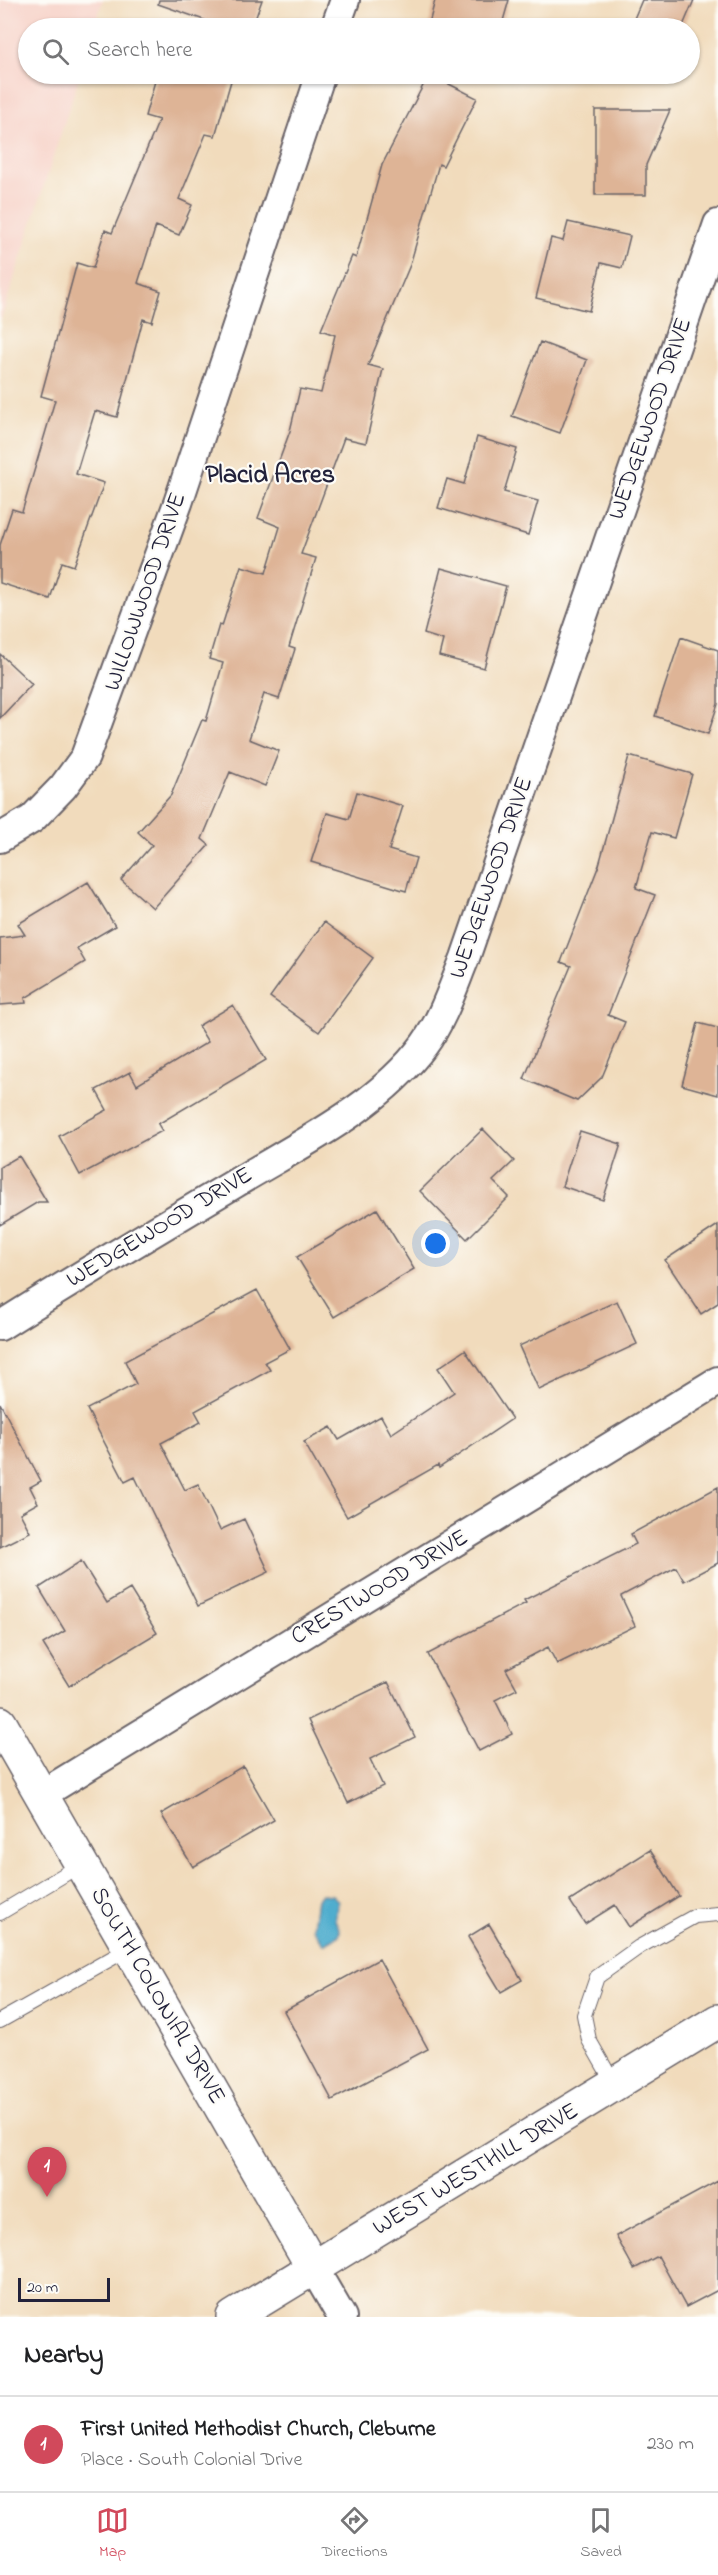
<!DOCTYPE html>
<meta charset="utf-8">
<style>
:root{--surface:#fff;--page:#f6f6f6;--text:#202124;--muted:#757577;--line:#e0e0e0;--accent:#d1495b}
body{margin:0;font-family:"Indie Flower",sans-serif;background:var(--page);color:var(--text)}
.scale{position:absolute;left:18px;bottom:15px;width:92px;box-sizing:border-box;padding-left:6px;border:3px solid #22223b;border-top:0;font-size:16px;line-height:21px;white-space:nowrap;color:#22223b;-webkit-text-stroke:4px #fdfcf7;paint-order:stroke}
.you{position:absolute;left:436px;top:1244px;width:21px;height:21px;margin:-15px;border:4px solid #fff;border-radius:50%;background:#1a73e8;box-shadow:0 0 0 9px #1a73e833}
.badge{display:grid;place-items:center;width:39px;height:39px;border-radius:50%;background:var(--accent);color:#fff;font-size:20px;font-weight:700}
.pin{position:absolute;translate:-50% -50px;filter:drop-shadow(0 2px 3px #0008)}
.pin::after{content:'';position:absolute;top:32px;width:21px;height:18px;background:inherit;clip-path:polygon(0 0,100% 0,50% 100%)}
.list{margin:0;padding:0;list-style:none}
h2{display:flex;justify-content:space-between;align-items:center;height:78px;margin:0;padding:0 24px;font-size:26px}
h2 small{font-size:20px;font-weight:400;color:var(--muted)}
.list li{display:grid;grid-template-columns:39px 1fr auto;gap:18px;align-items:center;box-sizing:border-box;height:96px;padding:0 24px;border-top:2px solid var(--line)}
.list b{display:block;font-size:22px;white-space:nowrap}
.list p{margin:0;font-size:20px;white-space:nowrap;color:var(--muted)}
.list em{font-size:20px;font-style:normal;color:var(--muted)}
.icon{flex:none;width:33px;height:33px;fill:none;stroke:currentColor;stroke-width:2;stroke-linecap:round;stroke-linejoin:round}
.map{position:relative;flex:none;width:718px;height:2317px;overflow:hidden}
.search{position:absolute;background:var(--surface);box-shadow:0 2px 4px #0004;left:18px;right:18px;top:18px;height:66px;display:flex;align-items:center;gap:15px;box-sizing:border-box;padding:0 21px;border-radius:33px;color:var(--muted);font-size:22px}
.sheet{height:174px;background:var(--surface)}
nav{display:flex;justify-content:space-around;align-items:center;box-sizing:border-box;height:84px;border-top:2px solid var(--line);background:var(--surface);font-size:16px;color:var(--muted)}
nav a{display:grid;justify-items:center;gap:3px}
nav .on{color:var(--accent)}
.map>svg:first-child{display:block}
.built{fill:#f7d1c7}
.water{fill:#4fadce;stroke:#386884;stroke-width:1.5}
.building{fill:#deb496}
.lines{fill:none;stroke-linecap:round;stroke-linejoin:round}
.lane-casing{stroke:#6a6368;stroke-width:16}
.street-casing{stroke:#6a6368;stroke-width:32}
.secondary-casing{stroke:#6a6368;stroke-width:36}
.lane{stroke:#fff;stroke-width:14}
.street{stroke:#fff;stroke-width:28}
.secondary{stroke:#fff;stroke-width:33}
.labels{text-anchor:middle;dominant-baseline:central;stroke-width:4.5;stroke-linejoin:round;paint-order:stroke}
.street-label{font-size:24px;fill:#22223b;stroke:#fdfcf7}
.neighbourhood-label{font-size:26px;font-weight:bold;fill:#22223b;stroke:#fdfcf7}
</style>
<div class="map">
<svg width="718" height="2317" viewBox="0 0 718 2317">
<rect width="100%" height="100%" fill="#fdfcf7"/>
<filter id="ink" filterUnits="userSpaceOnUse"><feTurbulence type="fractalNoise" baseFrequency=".0167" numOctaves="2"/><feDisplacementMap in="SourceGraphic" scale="12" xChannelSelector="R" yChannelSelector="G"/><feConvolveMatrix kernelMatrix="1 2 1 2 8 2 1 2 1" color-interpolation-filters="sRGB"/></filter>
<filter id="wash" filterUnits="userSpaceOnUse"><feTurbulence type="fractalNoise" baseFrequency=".008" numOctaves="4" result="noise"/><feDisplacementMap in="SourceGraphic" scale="24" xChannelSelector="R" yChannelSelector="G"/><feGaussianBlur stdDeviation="1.35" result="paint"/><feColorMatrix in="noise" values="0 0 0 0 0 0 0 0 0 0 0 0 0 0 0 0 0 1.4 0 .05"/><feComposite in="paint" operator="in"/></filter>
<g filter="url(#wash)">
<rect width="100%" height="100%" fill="#f1dbbc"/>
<path class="built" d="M 0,0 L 103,0 L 94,28 L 28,28 L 28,74 L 80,74 L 0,322 Z"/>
<path class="water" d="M 321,1894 L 332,1895 L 338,1901 L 335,1920 L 340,1930 L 339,1935 L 324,1944 L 313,1928 L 317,1899 Z"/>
<g id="blocks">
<path class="building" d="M 159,0 L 262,0 L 252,28 L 204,28 L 207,21 L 158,4 Z
M 435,0 L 509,0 L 501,28 L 428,28 Z
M 642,0 L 694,0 L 682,28 L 630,28 Z
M 157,74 L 233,74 L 215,136 L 206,134 L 179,199 L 192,205 L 179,235 L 156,226 L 138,283 L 161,291 L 152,322 L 143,319 L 117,417 L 95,411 L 76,474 L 104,483 L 74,566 L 62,562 L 50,599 L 0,583 L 0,545 L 12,509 L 22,512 L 55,400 L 41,396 L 77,263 L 93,268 L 105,230 L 112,233 L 159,120 L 145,116 Z
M 429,74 L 477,98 L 443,166 L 439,164 L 410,265 L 368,365 L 383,369 L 366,443 L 344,438 L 301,554 L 316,558 L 289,647 L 295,649 L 279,699 L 264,694 L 249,739 L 279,751 L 265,786 L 230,772 L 202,839 L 209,845 L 153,908 L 121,880 L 152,845 L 138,832 L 171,795 L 202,720 L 206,721 L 223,663 L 209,659 L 219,625 L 222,626 L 241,566 L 266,573 L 280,527 L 258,518 L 290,431 L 300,389 L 321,393 L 335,335 L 321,330 L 352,256 L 356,258 L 382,165 Z
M 595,110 L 670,110 L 646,165 L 646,195 L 595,195 Z
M 568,222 L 630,236 L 622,268 L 601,263 L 589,311 L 536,298 L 551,238 L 563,241 Z
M 540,342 L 587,360 L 560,433 L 512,416 Z
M 477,437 L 517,449 L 504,492 L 538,501 L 528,535 L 438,508 L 447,479 L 464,484 Z
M 441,568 L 506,586 L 484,668 L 439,656 L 443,640 L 424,634 Z
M 681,637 L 718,650 L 718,704 L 708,734 L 655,716 Z
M 0,654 L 32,684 L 0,718 Z
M 629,756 L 692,774 L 674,838 L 652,832 L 636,888 L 655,895 L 608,1015 L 625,1022 L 602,1077 L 577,1101 L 524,1079 L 571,966 L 561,962 L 599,865 Z
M 357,792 L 403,806 L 389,850 L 416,858 L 406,891 L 311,862 L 327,813 L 349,819 Z
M 88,882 L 115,926 L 77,948 L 85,962 L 25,998 L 26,1003 L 0,1005 L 0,938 L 25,935 L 18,924 Z
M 324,922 L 373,958 L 319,1032 L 270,997 Z
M 233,1005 L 266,1060 L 158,1124 L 162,1131 L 80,1175 L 59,1136 L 107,1110 L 96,1090 L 130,1072 L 137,1085 L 208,1042 L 198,1026 Z
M 698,1023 L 718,1028 L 718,1095 L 682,1085 Z
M 483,1129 L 514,1161 L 493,1181 L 509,1197 L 467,1239 L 420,1191 Z
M 580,1131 L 621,1144 L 603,1200 L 562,1186 Z
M 19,1156 L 47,1202 L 38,1202 L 0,1225 L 0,1167 Z
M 377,1209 L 414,1269 L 334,1317 L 297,1257 Z
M 718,1225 L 718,1303 L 701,1314 L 665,1260 Z
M 257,1290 L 290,1349 L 265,1362 L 270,1370 L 195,1411 L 201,1422 L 161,1443 L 185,1490 L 198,1484 L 220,1530 L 244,1519 L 269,1572 L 198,1606 L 135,1477 L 125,1482 L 87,1409 L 136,1384 L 125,1361 Z
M 617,1301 L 637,1344 L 539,1390 L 519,1346 Z
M 465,1350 L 512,1419 L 439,1468 L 438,1465 L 347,1517 L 304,1442 L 331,1427 L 339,1440 L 381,1416 L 391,1434 L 454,1392 L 438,1368 Z
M 0,1403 L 41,1481 L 30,1487 L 38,1503 L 20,1513 L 30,1532 L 0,1547 Z
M 718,1487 L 718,1563 L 684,1581 L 676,1567 L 621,1596 L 635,1626 L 557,1664 L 548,1647 L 506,1669 L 517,1689 L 495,1700 L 512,1734 L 479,1751 L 428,1654 L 526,1603 L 524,1600 L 636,1544 L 631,1534 Z
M 81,1561 L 107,1603 L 130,1589 L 157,1633 L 69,1686 L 43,1644 L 65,1631 L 39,1588 Z
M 388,1682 L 415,1737 L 370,1759 L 383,1786 L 348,1803 L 308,1720 Z
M 243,1766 L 274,1820 L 193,1867 L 161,1814 Z
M 650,1850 L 679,1896 L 629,1927 L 615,1905 L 585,1924 L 570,1901 Z
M 489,1924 L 522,1980 L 501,1992 L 468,1937 Z
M 379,1959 L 428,2049 L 332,2100 L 284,2011 Z
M 718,2181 L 718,2290 L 686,2307 L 658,2256 L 634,2269 L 616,2236 Z"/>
</g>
</g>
<g filter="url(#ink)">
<use href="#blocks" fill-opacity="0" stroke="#6a6368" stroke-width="1.5"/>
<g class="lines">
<defs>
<path id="lane" d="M 0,1913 L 82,1864
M 0,2021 L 130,1948
M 614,2084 L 589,2040 L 584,2015 L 597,1977 L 639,1947 L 695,1916 L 718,1914"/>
<path id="street" d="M 335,28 L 345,0
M 0,838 L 32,819 L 63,787 L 85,757 L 178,503 L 321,74
M 0,1326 C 77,1277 155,1231 234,1184 C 300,1144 377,1108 424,1045 C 443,1019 453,987 465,958 L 718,224
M 41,1795 L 718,1381
M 314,2269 L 342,2317"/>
<path id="secondary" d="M 0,1723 L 314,2269
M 233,2317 L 718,2021"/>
</defs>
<use href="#lane" class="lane-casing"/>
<use href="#street" class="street-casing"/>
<use href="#secondary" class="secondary-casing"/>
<use href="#lane" class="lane"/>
<use href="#street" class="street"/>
<use href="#secondary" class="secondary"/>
</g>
</g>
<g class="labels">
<g class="street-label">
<text transform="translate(651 419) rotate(-71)">WEDGEWOOD DRIVE</text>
<text transform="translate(146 592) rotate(-71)">WILLOWWOOD DRIVE</text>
<text transform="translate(492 878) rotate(-71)">WEDGEWOOD DRIVE</text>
<text transform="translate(160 1228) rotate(-31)">WEDGEWOOD DRIVE</text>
<text transform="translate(380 1588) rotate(-31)">CRESTWOOD DRIVE</text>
<text transform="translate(157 1996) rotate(60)">SOUTH COLONIAL DRIVE</text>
<text transform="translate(476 2170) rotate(-31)">WEST WESTHILL DRIVE</text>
</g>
<g class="neighbourhood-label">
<text x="270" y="476">Placid Acres</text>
</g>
</g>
</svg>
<div class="scale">20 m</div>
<div class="you"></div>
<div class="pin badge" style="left:47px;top:2197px">1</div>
<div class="search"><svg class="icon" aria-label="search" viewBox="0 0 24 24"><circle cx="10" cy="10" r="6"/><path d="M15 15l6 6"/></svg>Search here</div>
</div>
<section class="sheet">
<h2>Nearby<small></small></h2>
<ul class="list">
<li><span class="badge">1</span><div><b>First United Methodist Church, Cleburne</b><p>Place · South Colonial Drive</p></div><em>230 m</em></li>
</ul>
</section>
<nav>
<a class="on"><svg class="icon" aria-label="map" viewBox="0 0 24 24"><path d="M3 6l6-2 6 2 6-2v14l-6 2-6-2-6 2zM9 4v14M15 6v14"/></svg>Map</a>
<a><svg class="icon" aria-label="directions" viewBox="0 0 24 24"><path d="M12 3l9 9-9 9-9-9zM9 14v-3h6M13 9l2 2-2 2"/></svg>Directions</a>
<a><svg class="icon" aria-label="saved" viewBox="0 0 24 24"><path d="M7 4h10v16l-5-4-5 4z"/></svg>Saved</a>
</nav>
